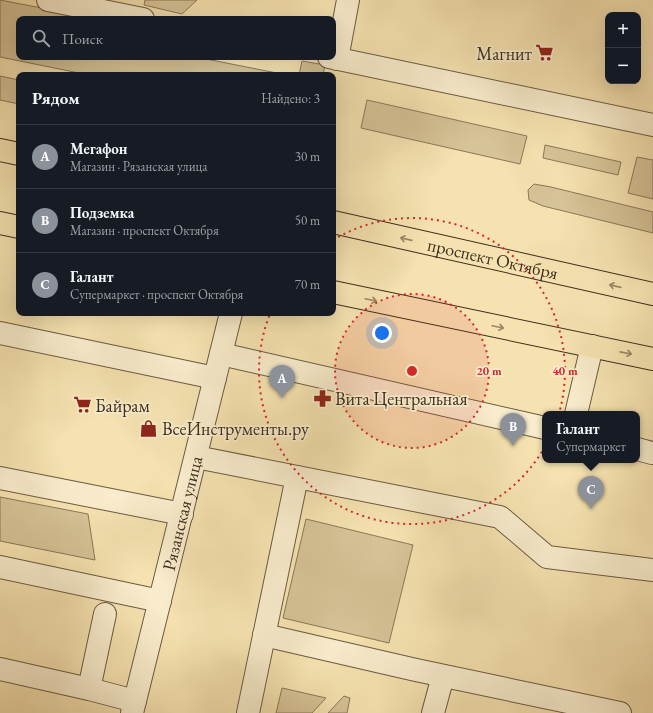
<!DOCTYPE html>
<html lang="ru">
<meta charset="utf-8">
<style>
:root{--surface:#171b24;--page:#20242c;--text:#f1f3f6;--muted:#9ea1a6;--line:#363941;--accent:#8c9099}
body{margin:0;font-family:"EB Garamond",serif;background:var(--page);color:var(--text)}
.controls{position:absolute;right:12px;top:12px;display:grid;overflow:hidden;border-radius:8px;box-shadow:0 4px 16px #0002}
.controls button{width:36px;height:36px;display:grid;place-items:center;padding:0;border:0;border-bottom:1px solid var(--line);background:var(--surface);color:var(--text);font:20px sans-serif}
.you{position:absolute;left:382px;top:333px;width:14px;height:14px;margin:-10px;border:3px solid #fff;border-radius:50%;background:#1a73e8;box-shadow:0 0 0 6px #1a73e833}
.badge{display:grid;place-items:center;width:26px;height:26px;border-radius:50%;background:var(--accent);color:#fff;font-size:13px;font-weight:700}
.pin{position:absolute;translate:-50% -33px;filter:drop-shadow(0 1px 2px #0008)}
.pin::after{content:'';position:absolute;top:21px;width:14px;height:12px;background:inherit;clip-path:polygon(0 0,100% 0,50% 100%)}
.popup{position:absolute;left:542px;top:411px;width:98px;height:52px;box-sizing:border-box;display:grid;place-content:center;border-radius:8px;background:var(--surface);filter:drop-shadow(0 1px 3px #0005);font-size:13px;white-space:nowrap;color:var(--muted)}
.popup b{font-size:15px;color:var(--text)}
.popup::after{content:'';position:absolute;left:50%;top:100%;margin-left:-8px;border:8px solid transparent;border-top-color:var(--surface)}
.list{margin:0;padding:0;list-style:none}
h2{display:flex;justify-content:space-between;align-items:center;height:52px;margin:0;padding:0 16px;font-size:17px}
h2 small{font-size:13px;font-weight:400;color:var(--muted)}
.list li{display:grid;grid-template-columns:26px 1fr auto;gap:12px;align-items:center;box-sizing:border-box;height:64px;padding:0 16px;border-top:1px solid var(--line)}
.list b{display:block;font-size:15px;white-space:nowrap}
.list p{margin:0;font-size:13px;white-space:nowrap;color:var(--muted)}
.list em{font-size:13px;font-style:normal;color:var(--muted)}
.icon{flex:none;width:22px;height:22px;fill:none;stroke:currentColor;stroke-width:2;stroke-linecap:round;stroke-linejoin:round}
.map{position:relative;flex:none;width:653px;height:713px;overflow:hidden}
.search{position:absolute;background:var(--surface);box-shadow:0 4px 16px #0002;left:16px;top:16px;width:320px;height:44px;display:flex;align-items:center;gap:10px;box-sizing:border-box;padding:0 14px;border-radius:8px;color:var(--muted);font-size:15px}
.panel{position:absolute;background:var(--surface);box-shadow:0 4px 16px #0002;left:16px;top:72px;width:320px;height:244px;border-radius:8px}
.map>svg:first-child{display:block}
.green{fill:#d6c397;stroke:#8a785a}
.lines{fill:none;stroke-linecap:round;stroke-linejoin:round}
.minor-casing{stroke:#6b5b42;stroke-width:24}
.major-casing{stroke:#3d2e1e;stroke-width:24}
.minor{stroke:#f8eccc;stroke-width:22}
.major{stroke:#f5e2b0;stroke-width:22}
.oneway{stroke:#998867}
.ring{fill:none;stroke:#d62828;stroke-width:2;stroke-dasharray:2 4}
.labels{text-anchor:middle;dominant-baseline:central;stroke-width:3.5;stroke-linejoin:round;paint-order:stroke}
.poi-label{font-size:18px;fill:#3d2e1e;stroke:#f8eccc;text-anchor:start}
.street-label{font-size:18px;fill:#3d2e1e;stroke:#f8eccc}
.centre{fill:#d62828;stroke:#f8eccc;stroke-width:2}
.ring-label{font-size:12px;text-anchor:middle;font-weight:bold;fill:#d62828;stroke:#f8eccc;stroke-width:3.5;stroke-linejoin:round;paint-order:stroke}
</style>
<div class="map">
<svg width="653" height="713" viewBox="0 0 653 713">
<rect width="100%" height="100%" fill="#f5e2b0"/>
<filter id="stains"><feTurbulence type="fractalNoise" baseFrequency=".005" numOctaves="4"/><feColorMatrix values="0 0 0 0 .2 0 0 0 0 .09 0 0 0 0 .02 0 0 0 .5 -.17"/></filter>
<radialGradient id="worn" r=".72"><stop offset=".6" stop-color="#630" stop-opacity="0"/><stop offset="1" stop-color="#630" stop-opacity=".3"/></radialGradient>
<path class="green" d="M 0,0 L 99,19 L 19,19 L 19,57 L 196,57 L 287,75 L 89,75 L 0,57 Z
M 145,0 L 197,0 L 182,14 L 144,5 Z
M 302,61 L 325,65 L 323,75 L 299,75 Z
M 0,76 L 19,80 L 19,104 L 0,100 Z
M 367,100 L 527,136 L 520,164 L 361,128 Z
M 545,145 L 621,162 L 618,175 L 543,158 Z
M 637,157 L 653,160 L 653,199 L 628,193 Z
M 534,184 L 551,187 L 653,212 L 653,233 L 543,206 L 529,200 L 528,190 Z
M 0,497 L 88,514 L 95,560 L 0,541 Z
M 306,519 L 413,545 L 389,643 L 283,618 Z
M 282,688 L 326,698 L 312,713 L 276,713 Z
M 344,696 L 350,698 L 347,713 L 328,713 Z"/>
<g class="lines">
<defs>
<g id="minor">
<path d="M 48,0 L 143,19"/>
<path d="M 329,57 L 653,125"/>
<path d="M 337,59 L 348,0"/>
<path d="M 0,333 L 215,378"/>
<path d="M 221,354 L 545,428"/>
<path d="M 576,414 L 592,346"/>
<path d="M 637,449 L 652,453"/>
<path d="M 196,457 L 500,517 L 547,557 L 653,570"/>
<path d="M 0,478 L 182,514"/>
<path d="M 0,567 L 160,601"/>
<path d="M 264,635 L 416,670 L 620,713"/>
<path d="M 0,669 L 89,689 L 135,701"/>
<path d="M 89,689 L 105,614"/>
<path id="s1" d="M 132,713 L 231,313"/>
<path d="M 248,713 L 297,477"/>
<path d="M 433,713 L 443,676"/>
</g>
<g id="major">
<path d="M 0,150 L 19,154"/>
<path id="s2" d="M 333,222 L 653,294"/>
<path d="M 0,223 L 19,227"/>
<path d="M 333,292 L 653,359"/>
</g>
</defs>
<use href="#minor" class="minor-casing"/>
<use href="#major" class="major-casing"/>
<use href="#minor" class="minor"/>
<use href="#major" class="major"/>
</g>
<defs><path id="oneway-shaft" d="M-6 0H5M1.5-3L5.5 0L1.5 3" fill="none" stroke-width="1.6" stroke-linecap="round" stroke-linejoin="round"/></defs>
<g class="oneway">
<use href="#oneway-shaft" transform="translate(406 239) rotate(-167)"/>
<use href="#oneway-shaft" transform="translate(615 286) rotate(-167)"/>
<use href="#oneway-shaft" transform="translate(371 300) rotate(12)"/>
<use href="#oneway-shaft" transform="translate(498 327) rotate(12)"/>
<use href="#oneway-shaft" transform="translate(626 353) rotate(11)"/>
</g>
<circle cx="412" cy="371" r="77" fill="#d62828" fill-opacity=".12"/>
<g class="ring">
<circle cx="412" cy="371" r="77"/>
<path d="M333 240A153 153 0 1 1 270 314"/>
</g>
<defs>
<symbol id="supermarket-bare" viewBox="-9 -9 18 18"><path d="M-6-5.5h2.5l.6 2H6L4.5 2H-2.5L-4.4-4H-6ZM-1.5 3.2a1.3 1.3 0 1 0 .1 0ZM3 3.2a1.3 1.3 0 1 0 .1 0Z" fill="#8f2418" stroke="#f8eccc" stroke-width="2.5" paint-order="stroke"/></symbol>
<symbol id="pharmacy-bare" viewBox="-9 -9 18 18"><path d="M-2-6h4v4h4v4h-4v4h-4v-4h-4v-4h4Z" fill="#8f2418" stroke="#f8eccc" stroke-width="2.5" paint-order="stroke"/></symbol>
<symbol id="shop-bare" viewBox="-9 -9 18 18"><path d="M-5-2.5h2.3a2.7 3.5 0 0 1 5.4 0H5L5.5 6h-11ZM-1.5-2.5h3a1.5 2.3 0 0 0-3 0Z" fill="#8f2418" stroke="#f8eccc" stroke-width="2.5" paint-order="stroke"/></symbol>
</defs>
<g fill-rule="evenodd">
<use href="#supermarket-bare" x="532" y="40" width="25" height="25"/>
<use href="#pharmacy-bare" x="310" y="386" width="25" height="25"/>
<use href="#supermarket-bare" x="70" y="392" width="25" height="25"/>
<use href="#shop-bare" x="136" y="416" width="25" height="25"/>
</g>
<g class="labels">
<g class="poi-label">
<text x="532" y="53" text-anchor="end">Магнит</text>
<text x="335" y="398">Вита Центральная</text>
<text x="95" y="405">Байрам</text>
<text x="162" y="428">ВсеИнструменты.ру</text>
</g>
<g class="street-label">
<text stroke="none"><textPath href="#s2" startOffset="164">проспект Октября</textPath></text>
<text stroke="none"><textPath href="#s1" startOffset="206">Рязанская улица</textPath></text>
</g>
</g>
<circle cx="412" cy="371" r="6" class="centre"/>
<g class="ring-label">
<text x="489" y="375">20 m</text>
<text x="565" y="375">40 m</text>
</g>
<rect width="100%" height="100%" filter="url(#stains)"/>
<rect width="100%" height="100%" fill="url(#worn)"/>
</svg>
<div class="controls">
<button>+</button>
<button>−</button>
</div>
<div class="you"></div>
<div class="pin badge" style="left:282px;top:398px">A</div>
<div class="pin badge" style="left:513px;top:446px">B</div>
<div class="pin badge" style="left:591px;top:509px">C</div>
<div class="popup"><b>Галант</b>Супермаркет</div>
<div class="search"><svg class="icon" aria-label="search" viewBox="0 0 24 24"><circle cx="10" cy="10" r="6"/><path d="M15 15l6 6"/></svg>Поиск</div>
<section class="panel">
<h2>Рядом<small>Найдено: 3</small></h2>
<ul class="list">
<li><span class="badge">A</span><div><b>Мегафон</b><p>Магазин · Рязанская улица</p></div><em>30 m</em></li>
<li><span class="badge">B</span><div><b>Подземка</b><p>Магазин · проспект Октября</p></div><em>50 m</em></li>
<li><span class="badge">C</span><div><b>Галант</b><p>Супермаркет · проспект Октября</p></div><em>70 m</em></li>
</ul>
</section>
</div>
